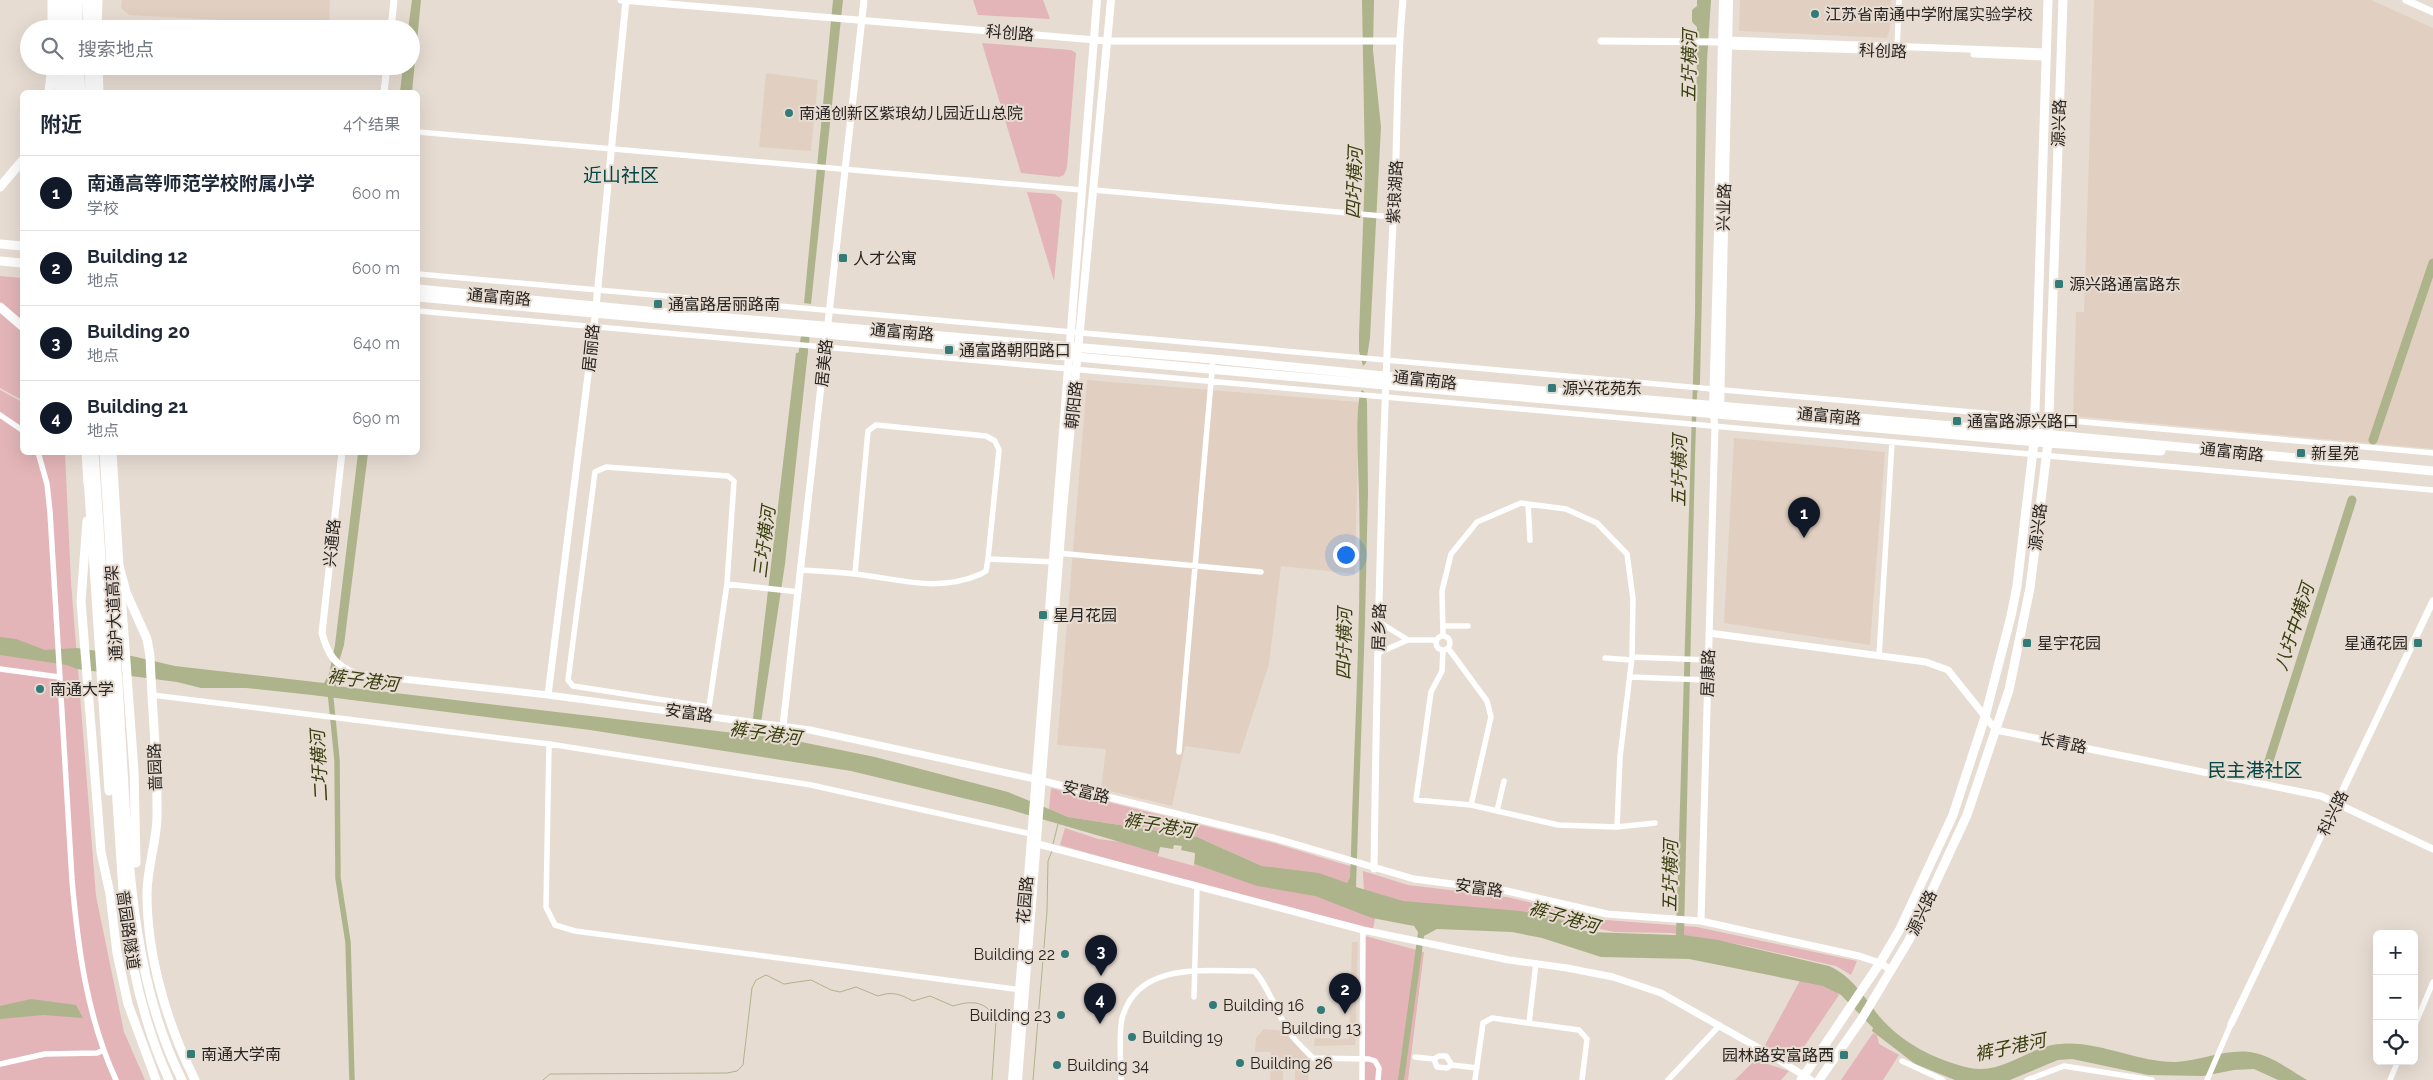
<!DOCTYPE html>
<html lang="zh">
<meta charset="utf-8">
<style>
:root{--surface:#fff;--page:#f6f6f7;--text:#1f2937;--muted:#747a83;--line:#e0e1e3;--accent:#111827}
body{margin:0;font-family:Raleway,"Noto Sans SC",sans-serif;background:var(--page);color:var(--text)}
.controls{position:absolute;right:15px;bottom:15px;display:grid;overflow:hidden;border-radius:8px;box-shadow:0 5px 20px #0002}
.controls button{width:45px;height:45px;display:grid;place-items:center;padding:0;border:0;border-bottom:1px solid var(--line);background:var(--surface);color:var(--text);font:25px sans-serif}
.you{position:absolute;left:1345px;top:554px;width:18px;height:18px;margin:-12px;border:4px solid #fff;border-radius:50%;background:#1a73e8;box-shadow:0 0 0 8px #1a73e833}
.badge{display:grid;place-items:center;width:32px;height:32px;border-radius:50%;background:var(--accent);color:#fff;font-size:16px;font-weight:700}
.pin{position:absolute;translate:-50% -41px;filter:drop-shadow(0 1px 2px #0008)}
.pin::after{content:'';position:absolute;top:26px;width:18px;height:15px;background:inherit;clip-path:polygon(0 0,100% 0,50% 100%)}
.list{margin:0;padding:0;list-style:none}
h2{display:flex;justify-content:space-between;align-items:center;height:65px;margin:0;padding:0 20px;font-size:21px}
h2 small{font-size:16px;font-weight:400;color:var(--muted)}
.list li{display:grid;grid-template-columns:32px 1fr auto;gap:15px;align-items:center;box-sizing:border-box;height:75px;padding:0 20px;border-top:1px solid var(--line)}
.list b{display:block;font-size:19px;white-space:nowrap}
.list p{margin:0;font-size:16px;white-space:nowrap;color:var(--muted)}
.list em{font-size:16px;font-style:normal;color:var(--muted)}
.icon{flex:none;width:28px;height:28px;fill:none;stroke:currentColor;stroke-width:2;stroke-linecap:round;stroke-linejoin:round}
.map{position:relative;flex:none;width:2433px;height:1080px;overflow:hidden}
.search{position:absolute;background:var(--surface);box-shadow:0 5px 20px #0002;left:20px;top:20px;width:400px;height:55px;display:flex;align-items:center;gap:12px;box-sizing:border-box;padding:0 18px;border-radius:28px;color:var(--muted);font-size:19px}
.panel{position:absolute;background:var(--surface);box-shadow:0 5px 20px #0002;left:20px;top:90px;width:400px;height:365px;border-radius:8px}
.map>svg:first-child{display:block}
.built{fill:#e1d0c1}
.green{fill:#e3b5b8}
.water{fill:#adb48c}
.pier{fill:#e7dcd2}
.lines{fill:none;stroke-linecap:round;stroke-linejoin:round}
.stream{stroke:#adb48c;stroke-width:1}
.canal{stroke:#adb48c;stroke-width:5.5}
.river{stroke:#adb48c;stroke-width:9}
.minor{stroke:#fff;stroke-width:5.5}
.tertiary{stroke:#fff;stroke-width:7}
.secondary{stroke:#fff;stroke-width:8}
.primary{stroke:#fff;stroke-width:9}
.trunk{stroke:#fff;stroke-width:9}
.poi-dot{fill:#327b78;stroke:#e7dcd2;stroke-width:2}
.labels{text-anchor:middle;dominant-baseline:central;stroke-width:4;stroke-linejoin:round;paint-order:stroke}
.poi-label{font-size:16px;fill:#282421;stroke:#e7dcd2;text-anchor:start}
.street-label{font-size:16px;fill:#282421;stroke:#e7dcd2}
.water-label{font-size:18px;font-style:italic;fill:#373d0c;stroke:#e7dcd2}
.quarter-label{font-size:19px;fill:#024544;stroke:#e7dcd2}
</style>
<div class="map">
<svg width="2433" height="1080" viewBox="0 0 2433 1080">
<rect width="100%" height="100%" fill="#e7dcd2"/>
<path class="built" d="M 122,0 L 330,0 L 329,26 L 129,15 L 121,8 Z
M 1740,0 L 1891,0 L 1890,28 L 1887,38 L 1739,31 Z
M 2094,0 L 2371,0 L 2433,28 L 2433,449 L 2073,416 L 2076,312 L 2084,312 Z
M 766,73 L 818,80 L 811,151 L 759,147 Z
M 1087,380 L 1359,402 L 1355,574 L 1281,566 L 1269,664 L 1240,754 L 1185,746 L 1172,806 L 1101,789 L 1106,749 L 1057,745 Z
M 1734,438 L 1885,452 L 1870,645 L 1724,623 Z
M 1352,942 L 1358,942 L 1355,1045 L 1314,1046 L 1315,1038 L 1349,1039 Z
M 1264,1029 L 1285,1031 L 1310,1060 L 1308,1080 L 1295,1080 L 1295,1067 L 1283,1067 L 1283,1080 L 1270,1080 L 1271,1052 L 1255,1052 L 1256,1038 Z"/>
<path class="green" d="M 973,0 L 1043,0 L 1050,19 L 978,15 Z
M 982,43 L 1071,50 L 1076,53 L 1067,167 L 1064,175 L 1059,177 L 1021,173 Z
M 1027,192 L 1055,194 L 1062,200 L 1054,281 Z
M 0,276 L 22,278 L 22,400 L 0,388 Z
M 0,390 L 22,402 L 22,452 L 65,453 L 71,582 L 96,896 L 124,1032 L 145,1080 L 0,1080 Z
M 1051,788 L 1274,843 L 1353,867 L 1352,890 L 1262,866 L 1197,837 L 1068,817 L 1049,810 Z
M 1065,828 L 1098,839 L 1160,847 L 1310,891 L 1376,914 L 1373,929 L 1174,878 L 1060,845 Z
M 1363,871 L 1408,885 L 1507,897 L 1606,920 L 1697,927 L 1857,961 L 1851,975 L 1836,966 L 1742,945 L 1671,933 L 1615,932 L 1539,917 L 1424,910 L 1364,894 Z
M 1365,936 L 1424,952 L 1408,1080 L 1363,1080 Z
M 1803,975 L 1826,982 L 1839,995 L 1793,1063 L 1765,1045 Z
M 1873,1033 L 1877,1035 L 1879,1044 L 1899,1055 L 1883,1080 L 1841,1080 Z
M 1755,1060 L 1789,1071 L 1781,1080 L 1735,1080 Z"/>
<path class="water" d="M 412,0 L 421,0 L 412,92 L 400,92 L 403,66 L 411,66 L 411,29 L 408,29 Z
M 833,0 L 843,0 L 811,304 L 804,303 Z
M 1362,0 L 1374,0 L 1373,50 L 1381,127 L 1370,338 L 1366,363 L 1363,366 L 1359,351 L 1359,336 L 1365,170 Z
M 1697,0 L 1711,0 L 1707,61 L 1700,383 L 1697,394 L 1695,457 L 1684,935 L 1718,940 L 1829,966 C 1852,976 1864,997 1879,1016 C 1902,1043 1935,1060 1970,1068 C 2001,1074 2024,1051 2052,1045 C 2093,1037 2134,1062 2175,1062 C 2200,1061 2224,1049 2250,1052 C 2271,1055 2290,1070 2307,1080 L 2278,1080 L 2254,1069 L 2234,1070 L 2203,1076 L 2148,1075 L 2072,1059 L 2058,1060 L 2010,1080 L 1955,1080 L 1915,1064 L 1872,1031 L 1873,1028 L 1841,995 L 1823,986 L 1689,959 L 1601,957 L 1542,938 L 1512,932 L 1437,929 L 1424,936 L 1404,1080 L 1398,1080 L 1418,932 L 1414,926 L 1372,918 L 1315,896 L 1257,886 L 1195,864 L 1004,808 L 851,771 L 590,730 L 312,695 L 246,688 L 201,688 L 177,682 L 77,669 L 67,665 L 0,655 L 0,637 L 16,639 L 45,650 L 77,648 L 132,656 L 175,666 L 324,683 L 329,674 L 335,645 L 358,453 L 368,453 L 344,645 L 335,675 L 336,686 L 751,735 L 796,353 L 808,351 L 785,564 L 759,736 L 777,737 L 875,757 L 1008,792 L 1068,817 L 1197,837 L 1262,866 L 1319,873 L 1347,883 L 1350,878 L 1351,852 C 1354,733 1362,614 1359,495 C 1359,477 1354,401 1362,390 L 1366,393 L 1367,403 L 1368,492 L 1365,622 L 1356,887 L 1403,901 L 1520,911 L 1553,917 L 1588,932 L 1676,935 L 1695,314 L 1697,27 L 1692,22 L 1692,10 L 1697,6 Z
M 31,999 L 76,1005 L 83,1018 L 44,1015 L 0,1019 L 0,1006 Z"/>
<path class="pier" d="M 1174,845 L 1182,846 L 1181,850 L 1195,853 L 1194,866 L 1158,856 L 1160,847 L 1173,849 Z"/>
<g class="lines">
<path class="stream" d="M 1053,844 L 1058,824
M 543,1080 L 550,1074 L 727,1073 L 737,1071 L 743,1065 L 752,988 L 756,980 L 766,975 L 784,984 L 811,980 L 831,990 L 840,992 L 856,987 L 878,996 C 892,991 900,994 913,1001 L 930,996 L 953,1006 C 972,1000 987,1001 996,1020 L 992,1080
M 1033,1080 L 1047,911 L 1048,861 L 1052,851"/>
<path class="canal" d="M 330,690 L 337,760 L 338,878 L 348,942 L 352,1080"/>
<path class="river" d="M 802,361 L 805,339
M 2373,440 L 2433,263
M 2268,764 L 2352,500"/>
<path class="minor" d="M 1897,51 L 1899,0
M 418,132 L 1082,190
M 1094,190 L 1393,217
M 418,274 L 2433,453
M 418,311 L 2433,490
M 0,415 L 22,430
M 38,452 L 47,484 L 50,512 L 72,880 C 78,949 87,1017 116,1080
M 606,467 L 728,476 L 734,481 L 727,584 L 709,707 L 573,686 L 568,680 L 595,472 Z
M 1528,504 L 1530,540
M 1057,553 L 1261,572
M 988,559 L 1055,562
M 801,570 C 819,571 837,572 855,574 C 900,579 937,593 981,574 L 986,571 L 988,559 L 999,450 L 995,441 L 986,436 L 876,425 L 868,431 L 855,574
M 727,584 L 799,592
M 1443,626 L 1468,626
M 1443,635 L 1442,591 L 1451,554 L 1477,522 L 1521,503 L 1566,509 L 1597,523 L 1627,554 L 1633,599 L 1632,657 L 1620,757 L 1617,827
M1436 643a7 7 0 1 1 14 0a7 7 0 1 1-14 0Z
M 1408,640 L 1436,640
M 1448,648 L 1487,701 L 1491,717 L 1471,805
M 1443,650 L 1442,671 L 1431,692 L 1416,800 L 1471,805 L 1558,825 L 1617,827 L 1655,823
M 1378,653 L 1408,640 L 1379,622
M 1879,656 L 1892,442
M 1632,657 L 1708,660
M 1605,658 L 1631,660
M 0,669 L 59,677
M 1630,677 L 1707,680
M 152,695 L 549,744 L 811,785 L 1031,834
M 549,744 L 546,907 L 555,925 L 575,931 L 1022,990
M 1179,752 L 1213,359
M 1497,811 L 1504,781
M 1194,997 L 1197,887
M 1529,1023 L 1536,963
M 2414,1027 L 2433,982
M 1415,1057 L 1434,1059 L 1439,1056 L 1446,1056 L 1452,1065 L 1447,1068 L 1437,1067 L 1434,1059
M 1902,1061 L 1943,1080
M 0,1064 L 45,1054 L 97,1053 L 104,1050
M 1452,1065 L 1477,1068
M 1121,1080 C 1121,1064 1118,1028 1123,1015 C 1141,960 1209,972 1254,971 C 1265,980 1279,1017 1289,1032 C 1296,1042 1305,1050 1313,1058 L 1369,1059 L 1375,1061 L 1379,1068 L 1378,1080
M 1362,1080 L 1363,930
M 1475,1080 L 1483,1023 L 1492,1018 L 1579,1030 L 1587,1039 L 1582,1080
M 1668,1080 L 1720,1025
M 2027,1080 L 2064,1066 L 2152,1080
M 2207,1080 L 2231,1024
M 2390,1080 L 2398,1061"/>
<path class="tertiary" d="M 92,0 L 93,29
M 621,0 L 1107,41 L 1399,41
M 2406,0 L 2433,12
M 391,29 L 394,0
M 1601,41 L 1722,42 L 1728,40 L 2045,52
M 1725,44 L 1728,46 L 1868,50
M 1974,54 L 2045,57
M 56,66 L 58,92
M 94,66 L 94,92
M 384,92 L 387,66
M 342,452 L 322,633 C 328,655 335,666 357,674 L 548,695 L 810,730 L 1035,779 L 1274,838 L 1414,879 L 1507,891 L 1607,914 L 1701,921 L 1859,956 L 1880,963 L 1891,970
M 1709,633 L 1926,662 L 1948,670 L 1996,730 L 2321,796 L 2433,849
M 548,695 L 594,327 L 626,0
M 783,726 L 864,0
M 1038,844 L 1363,930 L 1509,960 L 1567,968 L 1613,977 L 1661,993 L 1771,1055 L 1811,1080
M 1374,869 C 1377,647 1382,426 1394,205 C 1398,137 1396,68 1403,0
M 1701,921 L 1715,426 L 1713,413
M 2231,1024 L 2433,601"/>
<path class="secondary" d="M 1718,218 L 1723,0
M 1713,410 L 1718,232
M 1720,412 L 1729,0
M 1012,1080 L 1097,0
M 1018,1080 L 1063,510 L 1111,0"/>
<path class="primary" d="M 65,0 L 66,29
M 67,66 L 68,92
M 0,244 L 22,246
M 0,261 L 22,263
M 418,289 L 657,312 L 1213,359 L 1475,385 L 2034,433 L 2433,471
M 418,297 L 1385,385 L 2048,443 L 2161,451
M 86,452 L 88,483
M 112,452 L 119,566 L 126,592 L 147,639 L 150,656 C 152,710 158,765 157,819 C 156,844 147,868 147,894 C 147,956 167,1024 195,1080
M 87,521 L 81,601 L 101,852 L 110,894 L 117,953 L 128,1004 L 156,1080
M 1801,1080 L 1880,963 L 1900,929 L 1953,815 L 1985,717 L 2011,616 L 2017,586 L 2034,442 L 2048,0
M 1819,1080 L 1861,1020 L 1909,940 L 1967,815 L 2009,690 L 2030,588 L 2048,443 L 2063,0"/>
<path class="trunk" d="M 71,0 L 72,29
M 78,0 L 78,29
M 87,0 L 88,29
M 52,29 L 52,0
M 61,29 L 61,0
M 97,29 L 98,0
M 62,66 L 63,92
M 72,66 L 73,92
M 79,66 L 81,92
M 89,66 L 90,92
M 98,66 L 99,92
M 49,92 L 52,66
M 0,187 L 22,161
M 0,307 L 22,326
M 94,452 L 124,907 C 131,968 144,1025 169,1080
M 104,452 C 110,547 116,641 121,736 C 128,849 130,977 182,1080
M 88,477 L 109,791
M 119,566 L 134,771 L 136,863"/>
</g>
<g class="poi-dot">
<circle cx="1815" cy="14" r="5"/>
<circle cx="789" cy="113" r="5"/>
<rect x="838" y="253" width="10" height="10" rx="2.5"/>
<rect x="2054" y="279" width="10" height="10" rx="2.5"/>
<rect x="653" y="299" width="10" height="10" rx="2.5"/>
<rect x="944" y="345" width="10" height="10" rx="2.5"/>
<rect x="1547" y="383" width="10" height="10" rx="2.5"/>
<rect x="1952" y="416" width="10" height="10" rx="2.5"/>
<rect x="2296" y="448" width="10" height="10" rx="2.5"/>
<rect x="1038" y="610" width="10" height="10" rx="2.5"/>
<rect x="2022" y="638" width="10" height="10" rx="2.5"/>
<rect x="2413" y="638" width="10" height="10" rx="2.5"/>
<circle cx="40" cy="689" r="5"/>
<circle cx="1065" cy="954" r="5"/>
<circle cx="1213" cy="1005" r="5"/>
<circle cx="1321" cy="1010" r="5"/>
<circle cx="1061" cy="1015" r="5"/>
<circle cx="1132" cy="1037" r="5"/>
<rect x="186" y="1049" width="10" height="10" rx="2.5"/>
<rect x="1839" y="1050" width="10" height="10" rx="2.5"/>
<circle cx="1240" cy="1063" r="5"/>
<circle cx="1057" cy="1065" r="5"/>
</g>
<g class="labels">
<g class="poi-label">
<text x="1825" y="14">江苏省南通中学附属实验学校</text>
<text x="799" y="113">南通创新区紫琅幼儿园近山总院</text>
<text x="853" y="258">人才公寓</text>
<text x="2069" y="284">源兴路通富路东</text>
<text x="668" y="304">通富路居丽路南</text>
<text x="959" y="350">通富路朝阳路口</text>
<text x="1562" y="388">源兴花苑东</text>
<text x="1967" y="421">通富路源兴路口</text>
<text x="2311" y="453">新星苑</text>
<text x="1053" y="615">星月花园</text>
<text x="2037" y="643">星宇花园</text>
<text x="2408" y="643" text-anchor="end">星通花园</text>
<text x="50" y="689">南通大学</text>
<text x="1055" y="954" text-anchor="end">Building 22</text>
<text x="1223" y="1005">Building 16</text>
<text x="1051" y="1015" text-anchor="end">Building 23</text>
<text x="1321" y="1028" text-anchor="middle">Building 13</text>
<text x="1142" y="1037">Building 19</text>
<text x="201" y="1054">南通大学南</text>
<text x="1834" y="1055" text-anchor="end">园林路安富路西</text>
<text x="1250" y="1063">Building 26</text>
<text x="1067" y="1065">Building 34</text>
</g>
<g class="street-label">
<text transform="translate(1010 33) rotate(5)">科创路</text>
<text transform="translate(1883 51) rotate(2)">科创路</text>
<text transform="translate(2059 123) rotate(-88)">源兴路</text>
<text transform="translate(1395 192) rotate(-87)">紫琅湖路</text>
<text transform="translate(1724 207) rotate(-88)">兴业路</text>
<text transform="translate(499 297) rotate(5)">通富南路</text>
<text transform="translate(902 332) rotate(5)">通富南路</text>
<text transform="translate(591 348) rotate(-84)">居丽路</text>
<text transform="translate(824 363) rotate(-84)">居美路</text>
<text transform="translate(1425 380) rotate(6)">通富南路</text>
<text transform="translate(1074 405) rotate(-84)">朝阳路</text>
<text transform="translate(1829 416) rotate(5)">通富南路</text>
<text transform="translate(2232 452) rotate(6)">通富南路</text>
<text transform="translate(2038 527) rotate(-83)">源兴路</text>
<text transform="translate(332 543) rotate(-84)">兴通路</text>
<text transform="translate(114 613) rotate(-93)">通沪大道高架</text>
<text transform="translate(1379 627) rotate(-88)">居乡路</text>
<text transform="translate(1708 673) rotate(-88)">居康路</text>
<text transform="translate(689 713) rotate(8)">安富路</text>
<text transform="translate(2063 743) rotate(12)">长青路</text>
<text transform="translate(155 767) rotate(-92)">啬园路</text>
<text transform="translate(1086 792) rotate(14)">安富路</text>
<text transform="translate(2333 813) rotate(-64)">科兴路</text>
<text transform="translate(1479 888) rotate(8)">安富路</text>
<text transform="translate(1025 900) rotate(-85)">花园路</text>
<text transform="translate(1922 913) rotate(-65)">源兴路</text>
<text transform="translate(128 930) rotate(82)">啬园路隧道</text>
</g>
<g class="water-label">
<text transform="translate(1689 66) rotate(-89)">五圩横河</text>
<text transform="translate(1354 183) rotate(-88)">四圩横河</text>
<text transform="translate(1679 471) rotate(-89)">五圩横河</text>
<text transform="translate(764 542) rotate(-83)">三圩横河</text>
<text transform="translate(2294 627) rotate(-72)">八圩中横河</text>
<text transform="translate(1344 644) rotate(-89)">四圩横河</text>
<text transform="translate(363 680) rotate(7)">裤子港河</text>
<text transform="translate(765 733) rotate(8)">裤子港河</text>
<text transform="translate(319 766) rotate(-93)">二圩横河</text>
<text transform="translate(1159 825) rotate(10)">裤子港河</text>
<text transform="translate(1670 876) rotate(-89)">五圩横河</text>
<text transform="translate(1564 917) rotate(16)">裤子港河</text>
<text transform="translate(2010 1047) rotate(-12)">裤子港河</text>
</g>
<g class="quarter-label">
<text x="621" y="175">近山社区</text>
<text x="2255" y="770">民主港社区</text>
</g>
</g>
</svg>
<div class="controls">
<button>+</button>
<button>−</button>
<button><svg class="icon" aria-label="locate" viewBox="0 0 24 24"><circle cx="12" cy="12" r="6"/><path d="M12 2v4M12 18v4M2 12h4M18 12h4"/></svg></button>
</div>
<div class="you"></div>
<div class="pin badge" style="left:1804px;top:538px">1</div>
<div class="pin badge" style="left:1345px;top:1014px">2</div>
<div class="pin badge" style="left:1101px;top:976px">3</div>
<div class="pin badge" style="left:1100px;top:1024px">4</div>
<div class="search"><svg class="icon" aria-label="search" viewBox="0 0 24 24"><circle cx="10" cy="10" r="6"/><path d="M15 15l6 6"/></svg>搜索地点</div>
<section class="panel">
<h2>附近<small>4个结果</small></h2>
<ul class="list">
<li><span class="badge">1</span><div><b>南通高等师范学校附属小学</b><p>学校</p></div><em>600 m</em></li>
<li><span class="badge">2</span><div><b>Building 12</b><p>地点</p></div><em>600 m</em></li>
<li><span class="badge">3</span><div><b>Building 20</b><p>地点</p></div><em>640 m</em></li>
<li><span class="badge">4</span><div><b>Building 21</b><p>地点</p></div><em>690 m</em></li>
</ul>
</section>
</div>
